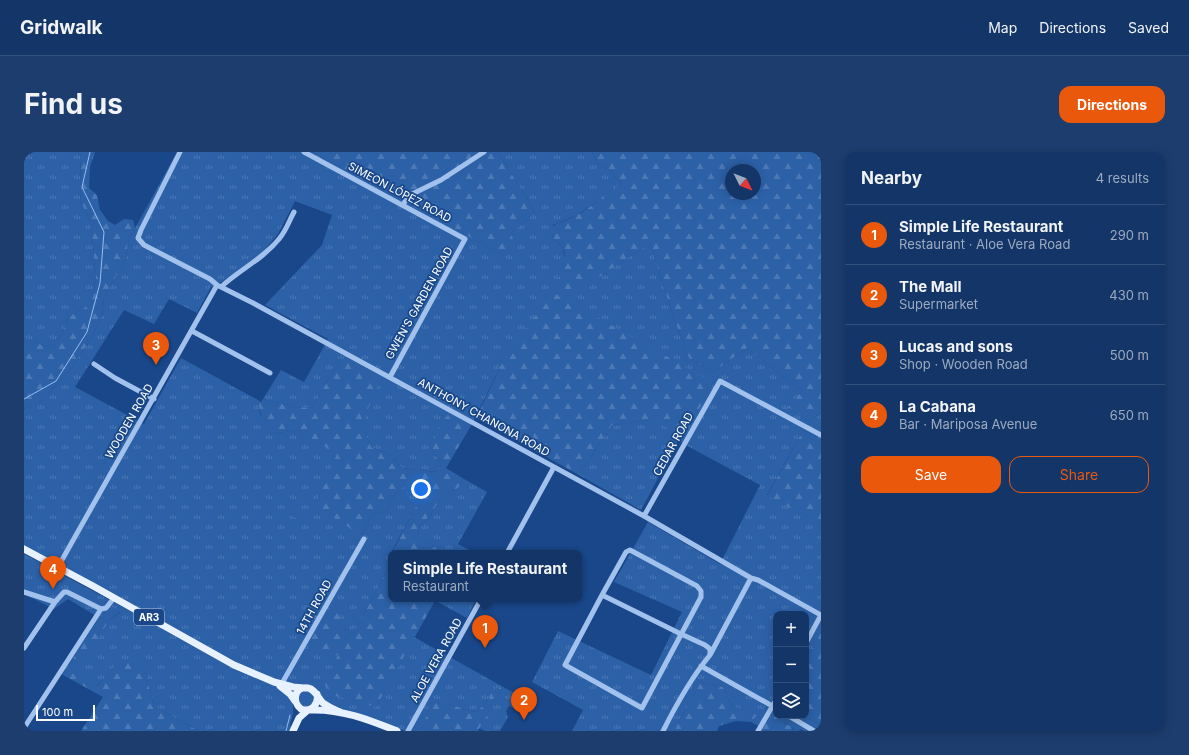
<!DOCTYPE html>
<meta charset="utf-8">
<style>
:root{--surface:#133568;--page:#1c3d6e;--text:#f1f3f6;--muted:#9dabc0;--line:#32507c;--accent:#ea580c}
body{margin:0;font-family:Inter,sans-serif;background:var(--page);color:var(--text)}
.controls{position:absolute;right:12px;bottom:12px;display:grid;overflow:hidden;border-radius:8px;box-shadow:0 2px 10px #0003}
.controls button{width:36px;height:36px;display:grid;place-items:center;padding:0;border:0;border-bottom:1px solid var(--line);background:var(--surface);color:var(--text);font:20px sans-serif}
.compass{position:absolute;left:701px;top:12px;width:36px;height:36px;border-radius:50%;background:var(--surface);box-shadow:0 2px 10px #0003;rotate:132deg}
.scale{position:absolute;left:12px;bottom:10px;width:59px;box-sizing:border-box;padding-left:4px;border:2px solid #fff;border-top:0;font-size:11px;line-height:14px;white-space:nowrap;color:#fff;-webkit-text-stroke:3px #19478a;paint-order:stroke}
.you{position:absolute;left:397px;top:337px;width:14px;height:14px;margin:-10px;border:3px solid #fff;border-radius:50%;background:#1a73e8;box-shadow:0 0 0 6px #1a73e833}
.badge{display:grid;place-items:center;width:26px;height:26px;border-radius:50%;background:var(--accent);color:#fff;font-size:13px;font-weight:700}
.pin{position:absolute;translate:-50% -33px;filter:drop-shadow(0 1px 2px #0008)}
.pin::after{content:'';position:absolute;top:21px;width:14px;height:12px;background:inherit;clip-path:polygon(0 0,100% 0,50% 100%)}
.popup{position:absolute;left:364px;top:398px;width:194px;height:52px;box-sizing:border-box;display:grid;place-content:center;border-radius:8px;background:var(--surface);filter:drop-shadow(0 1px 3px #0005);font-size:13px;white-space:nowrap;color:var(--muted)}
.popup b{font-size:15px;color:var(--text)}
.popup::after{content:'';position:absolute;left:50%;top:100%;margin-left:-8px;border:8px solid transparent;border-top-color:var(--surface)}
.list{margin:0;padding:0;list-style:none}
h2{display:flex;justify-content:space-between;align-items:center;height:52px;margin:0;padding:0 16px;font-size:17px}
h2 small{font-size:13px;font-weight:400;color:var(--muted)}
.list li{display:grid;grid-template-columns:26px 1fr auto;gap:12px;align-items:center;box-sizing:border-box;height:60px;padding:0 16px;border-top:1px solid var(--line)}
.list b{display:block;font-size:15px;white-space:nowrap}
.list p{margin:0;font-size:13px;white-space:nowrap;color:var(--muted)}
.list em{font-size:13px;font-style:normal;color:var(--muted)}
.actions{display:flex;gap:8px;padding:12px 16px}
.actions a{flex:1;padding:9px 0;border:1px solid var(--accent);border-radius:12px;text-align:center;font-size:14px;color:var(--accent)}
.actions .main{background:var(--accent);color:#fff}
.icon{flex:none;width:22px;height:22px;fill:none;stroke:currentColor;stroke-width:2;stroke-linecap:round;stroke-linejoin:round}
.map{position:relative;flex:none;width:797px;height:579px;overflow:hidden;border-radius:12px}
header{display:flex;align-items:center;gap:24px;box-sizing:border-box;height:56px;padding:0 20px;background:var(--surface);border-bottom:1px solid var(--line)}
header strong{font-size:19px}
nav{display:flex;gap:22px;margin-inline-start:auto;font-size:14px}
.intro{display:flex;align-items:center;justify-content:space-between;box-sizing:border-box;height:96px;padding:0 24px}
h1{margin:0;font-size:28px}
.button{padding:10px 18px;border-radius:12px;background:var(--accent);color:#fff;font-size:14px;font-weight:700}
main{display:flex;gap:24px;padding:0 24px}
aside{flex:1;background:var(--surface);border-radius:12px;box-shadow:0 2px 10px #0003}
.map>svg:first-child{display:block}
.grass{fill:url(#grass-tufts)}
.forest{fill:url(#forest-firs);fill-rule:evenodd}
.green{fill:#2c61a8}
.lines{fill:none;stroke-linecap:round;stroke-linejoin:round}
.stream{stroke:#95bdf0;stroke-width:1}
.minor{stroke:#a2c2ed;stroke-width:5}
.major{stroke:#e8f1ff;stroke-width:7}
.labels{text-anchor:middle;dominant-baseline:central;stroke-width:3.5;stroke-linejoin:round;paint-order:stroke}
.shield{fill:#19478a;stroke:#bac8dc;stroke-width:1}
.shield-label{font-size:10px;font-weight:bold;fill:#fff}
.street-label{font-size:11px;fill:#fff;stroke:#19478a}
</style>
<header>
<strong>Gridwalk</strong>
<nav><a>Map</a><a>Directions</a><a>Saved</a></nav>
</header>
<div class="intro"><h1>Find us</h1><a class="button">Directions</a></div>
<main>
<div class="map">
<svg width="797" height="579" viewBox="0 0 797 579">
<defs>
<pattern id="grass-tufts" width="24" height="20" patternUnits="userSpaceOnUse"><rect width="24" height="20" fill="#2c61a8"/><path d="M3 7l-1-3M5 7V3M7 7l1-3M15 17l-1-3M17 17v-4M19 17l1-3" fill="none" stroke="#4c79b5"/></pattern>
<pattern id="forest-firs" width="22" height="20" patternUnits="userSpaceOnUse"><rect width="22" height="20" fill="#2c61a8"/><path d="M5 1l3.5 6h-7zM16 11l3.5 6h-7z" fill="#4c79b5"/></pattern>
</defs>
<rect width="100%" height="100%" fill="#19478a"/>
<path class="grass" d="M 0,0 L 56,0 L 57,39 L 56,48 L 67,71 L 72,127 L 67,152 L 44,165 L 38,182 L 29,194 L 19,193 L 8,190 L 2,194 L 2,220 L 0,223 Z
M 153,0 L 288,0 L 479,103 L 487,81 L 511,60 L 474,0 L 568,0 L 574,12 L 587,19 L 597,31 L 579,46 L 551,64 L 529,73 L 527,83 L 539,96 L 548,142 L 626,91 L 650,167 L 665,206 L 689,220 L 723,196 L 778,239 L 765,254 L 786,269 L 797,260 L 797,288 L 779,278 L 743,343 L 797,372 L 797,480 L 782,507 L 782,462 L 752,462 L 752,564 L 779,564 L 797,573 L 797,579 L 780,579 L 776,577 L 775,579 L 770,579 L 770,577 L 750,563 L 737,575 L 743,579 L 734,579 L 736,575 L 727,570 L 732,563 L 708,554 L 699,535 L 677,530 L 650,579 L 548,579 L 559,558 L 508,530 L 534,479 L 627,523 L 658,460 L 590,430 L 624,370 L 696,412 L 736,333 L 654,289 L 617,358 L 555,323 L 588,273 L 628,268 L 690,231 L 479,209 L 448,272 L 408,297 L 414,306 L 417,313 L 411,320 L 378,316 L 365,302 L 347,295 L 343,285 L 340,261 L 352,242 L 316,207 L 288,256 L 271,255 L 239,247 L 257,218 L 280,230 L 304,187 L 241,153 L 298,93 L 308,63 L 271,49 L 254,82 L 239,100 L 199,129 L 187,135 L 173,161 L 145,147 L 130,172 L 100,158 L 51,235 L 120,272 L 157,206 L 234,248 L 236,262 L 253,281 L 274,278 L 314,302 L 293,349 L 337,383 L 347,363 L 362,359 L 371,342 L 379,334 L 398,344 L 367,401 L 363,410 L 365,415 L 329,482 L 316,475 L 316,462 L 304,452 L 302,442 L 314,503 L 352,555 L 390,485 L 499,546 L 493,558 L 485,554 L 482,559 L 484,565 L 476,579 L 461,579 L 455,576 L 470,548 L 477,540 L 467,539 C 465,550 459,555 450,560 L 425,552 L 415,552 L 414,549 L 397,576 L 402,579 L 381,579 L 358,570 L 312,556 L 305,552 L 297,544 L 295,539 L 289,534 L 282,532 L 272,533 L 232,521 L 0,396 L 0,257 L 19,248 L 47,217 L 68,185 L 79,160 L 80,145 L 102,107 L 104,89 Z
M 440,327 L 463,340 L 434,392 L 451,401 L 420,401 L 395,385 L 394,377 L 406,363 L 415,349 L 425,340 L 434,336 Z
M 0,402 L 201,510 L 259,538 L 269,552 L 269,561 L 266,574 L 272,576 L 271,579 L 175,579 L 130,554 L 121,519 L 91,514 L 73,534 L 53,519 L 84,470 L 96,460 L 88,455 L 75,466 L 39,523 L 35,520 L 72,464 L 44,447 L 30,457 L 0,442 Z
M 412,447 L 452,447 L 443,466 L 410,448 Z
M274 547a8 8 0 1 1 16 0a8 8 0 1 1-16 0Z"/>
<path class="forest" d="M 56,0 L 71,0 L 66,15 L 65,36 L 73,43 L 76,58 L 84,69 L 91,73 L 100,67 L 109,68 L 111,76 L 104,89 L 102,107 L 80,145 L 79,160 L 68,185 L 47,217 L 19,248 L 0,257 L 0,223 L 2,220 L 2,194 L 8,190 L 19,193 L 29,194 L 38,182 L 44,165 L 67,152 L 72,127 L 67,71 L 56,48 L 57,39 Z
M 288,0 L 474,0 L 511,60 L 487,81 L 490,91 L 479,103 Z
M 568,0 L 797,0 L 797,260 L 786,269 L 764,255 L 778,239 L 723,196 L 689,220 L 665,206 L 650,167 L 626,91 L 548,143 L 532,134 C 535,123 545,106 539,96 C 534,89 527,86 525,78 C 532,69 544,69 553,63 C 569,54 583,42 597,31 L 587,19 L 574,12 ZM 707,18 L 731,18 L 731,42 L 707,42 Z
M 528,140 L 690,231 L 659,285 L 628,268 L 588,273 L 555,323 L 452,266 L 479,209 Z
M 316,207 L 347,219 L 354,228 L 352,242 L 341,261 L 343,285 L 347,295 L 365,302 L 378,316 L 411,320 L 417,313 L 414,306 L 408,297 C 411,282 414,272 425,262 L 448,272 L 422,316 L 440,327 L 434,336 L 425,340 L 415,349 L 406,363 L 394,377 L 395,385 L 420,401 L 368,401 L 397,345 L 379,335 L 371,342 L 362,359 L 347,363 L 337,383 L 293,355 L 293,349 L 313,302 L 274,278 L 253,281 C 240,269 236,266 234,248 L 237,250 L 239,247 L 271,255 L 288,256 Z
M 779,278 L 797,288 L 797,372 L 743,344 Z
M 367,403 L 367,447 L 412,447 L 352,555 L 312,544 L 300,532 L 314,503 C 289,505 292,496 278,481 L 280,473 L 291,464 L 287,457 L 294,446 L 302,442 L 306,447 L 305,452 L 316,462 L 316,475 L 329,482 L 365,415 L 363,410 Z
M 88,455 L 96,459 L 84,470 L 54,519 L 73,534 L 91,514 L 98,510 L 106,509 L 117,513 L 121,519 L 130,554 L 175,579 L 57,579 L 79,545 L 39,523 L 75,466 Z
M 797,480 L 797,573 L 779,564 L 782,564 L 782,507 Z
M 677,530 L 699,535 L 708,554 L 733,563 L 727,570 L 712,569 L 695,574 L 693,579 L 650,579 Z
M 475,535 L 477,536 L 477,540 L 470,548 L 454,579 L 402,579 L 397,577 L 409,549 L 414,549 L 415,552 L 425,552 L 450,560 C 459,555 465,550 467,539 Z
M 750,563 C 757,565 760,573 767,574 L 770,579 L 743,579 L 736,575 Z"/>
<path class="green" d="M 266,351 L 285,361 L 279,370 L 261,360 Z"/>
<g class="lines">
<path class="stream" d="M 0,247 L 32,229 L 63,180 L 76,131 L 80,80 L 58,35 L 66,0
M 262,579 L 266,563"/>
<path class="minor" d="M 156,0 L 117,78 L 114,86 L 120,93 L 186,127 L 193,133 L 229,151 L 620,364 L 727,426 L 734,428 L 797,463
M 280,0 L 441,87 L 366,225
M 379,53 L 384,44 L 417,28 L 460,0
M 197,135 C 215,118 239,107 255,87 C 262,79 265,69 270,60
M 168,179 L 246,221
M 70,212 L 91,226 L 130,247
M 620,364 L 696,229 L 797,283
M 606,398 L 673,434 L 677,439 L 677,445 L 618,556 L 541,513 L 578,443 L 602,400 Z
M 483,401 L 530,315
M 34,415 L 193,133
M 0,440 L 31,450
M 578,443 L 657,482 L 681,493 L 686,497 L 686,502
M 782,491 L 797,463
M 0,496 L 31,450 L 40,440 L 43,440 L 77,457
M 677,514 L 752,556
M 257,533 L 340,387
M 765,564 L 790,579
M 0,576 L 77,457 L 82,456 L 90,446
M 384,579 L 457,447
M 639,579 C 652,553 667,526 686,503 L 727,426
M 734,579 L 752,548"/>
<path class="major" d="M 0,397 L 69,434 L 210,513 L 250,530 L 269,535 L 280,536
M 256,534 L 266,542 L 271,549
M 293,542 C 295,553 287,561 277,557 C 268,550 270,534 284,536 C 291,537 294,546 299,551 C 304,555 310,557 316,560
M 287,558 C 318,557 345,568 373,579
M 269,579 L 275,566 L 284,558"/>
</g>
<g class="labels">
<rect class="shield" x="110" y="457" width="30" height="16" rx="3"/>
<g class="shield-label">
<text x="125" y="465">AR3</text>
</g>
<g class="street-label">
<text transform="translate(376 40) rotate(28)">SIMEON LÓPEZ ROAD</text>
<text transform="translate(395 151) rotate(-61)">GWEN'S GARDEN ROAD</text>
<text transform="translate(460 265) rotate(29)">ANTHONY CHANONA ROAD</text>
<text transform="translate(105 269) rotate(-60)">WOODEN ROAD</text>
<text transform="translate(649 292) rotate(-61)">CEDAR ROAD</text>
<text transform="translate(290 455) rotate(-61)">14TH ROAD</text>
<text transform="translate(412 508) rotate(-61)">ALOE VERA ROAD</text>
</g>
</g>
</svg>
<div class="controls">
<button>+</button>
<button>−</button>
<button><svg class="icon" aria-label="layers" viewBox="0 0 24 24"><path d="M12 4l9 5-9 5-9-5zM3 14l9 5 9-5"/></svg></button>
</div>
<svg class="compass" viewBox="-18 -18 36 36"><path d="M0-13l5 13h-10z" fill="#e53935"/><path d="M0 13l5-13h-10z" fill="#9dabc0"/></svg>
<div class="scale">100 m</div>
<div class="you"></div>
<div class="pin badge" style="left:461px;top:496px">1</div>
<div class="popup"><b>Simple Life Restaurant</b>Restaurant</div>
<div class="pin badge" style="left:500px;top:568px">2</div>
<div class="pin badge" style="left:132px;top:213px">3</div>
<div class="pin badge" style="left:29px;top:437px">4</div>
</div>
<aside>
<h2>Nearby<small>4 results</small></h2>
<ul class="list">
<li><span class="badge">1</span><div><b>Simple Life Restaurant</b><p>Restaurant · Aloe Vera Road</p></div><em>290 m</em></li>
<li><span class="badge">2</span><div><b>The Mall</b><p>Supermarket</p></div><em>430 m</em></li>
<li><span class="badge">3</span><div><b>Lucas and sons</b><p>Shop · Wooden Road</p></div><em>500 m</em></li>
<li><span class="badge">4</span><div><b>La Cabana</b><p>Bar · Mariposa Avenue</p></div><em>650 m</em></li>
</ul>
<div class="actions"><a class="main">Save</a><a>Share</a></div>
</aside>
</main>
